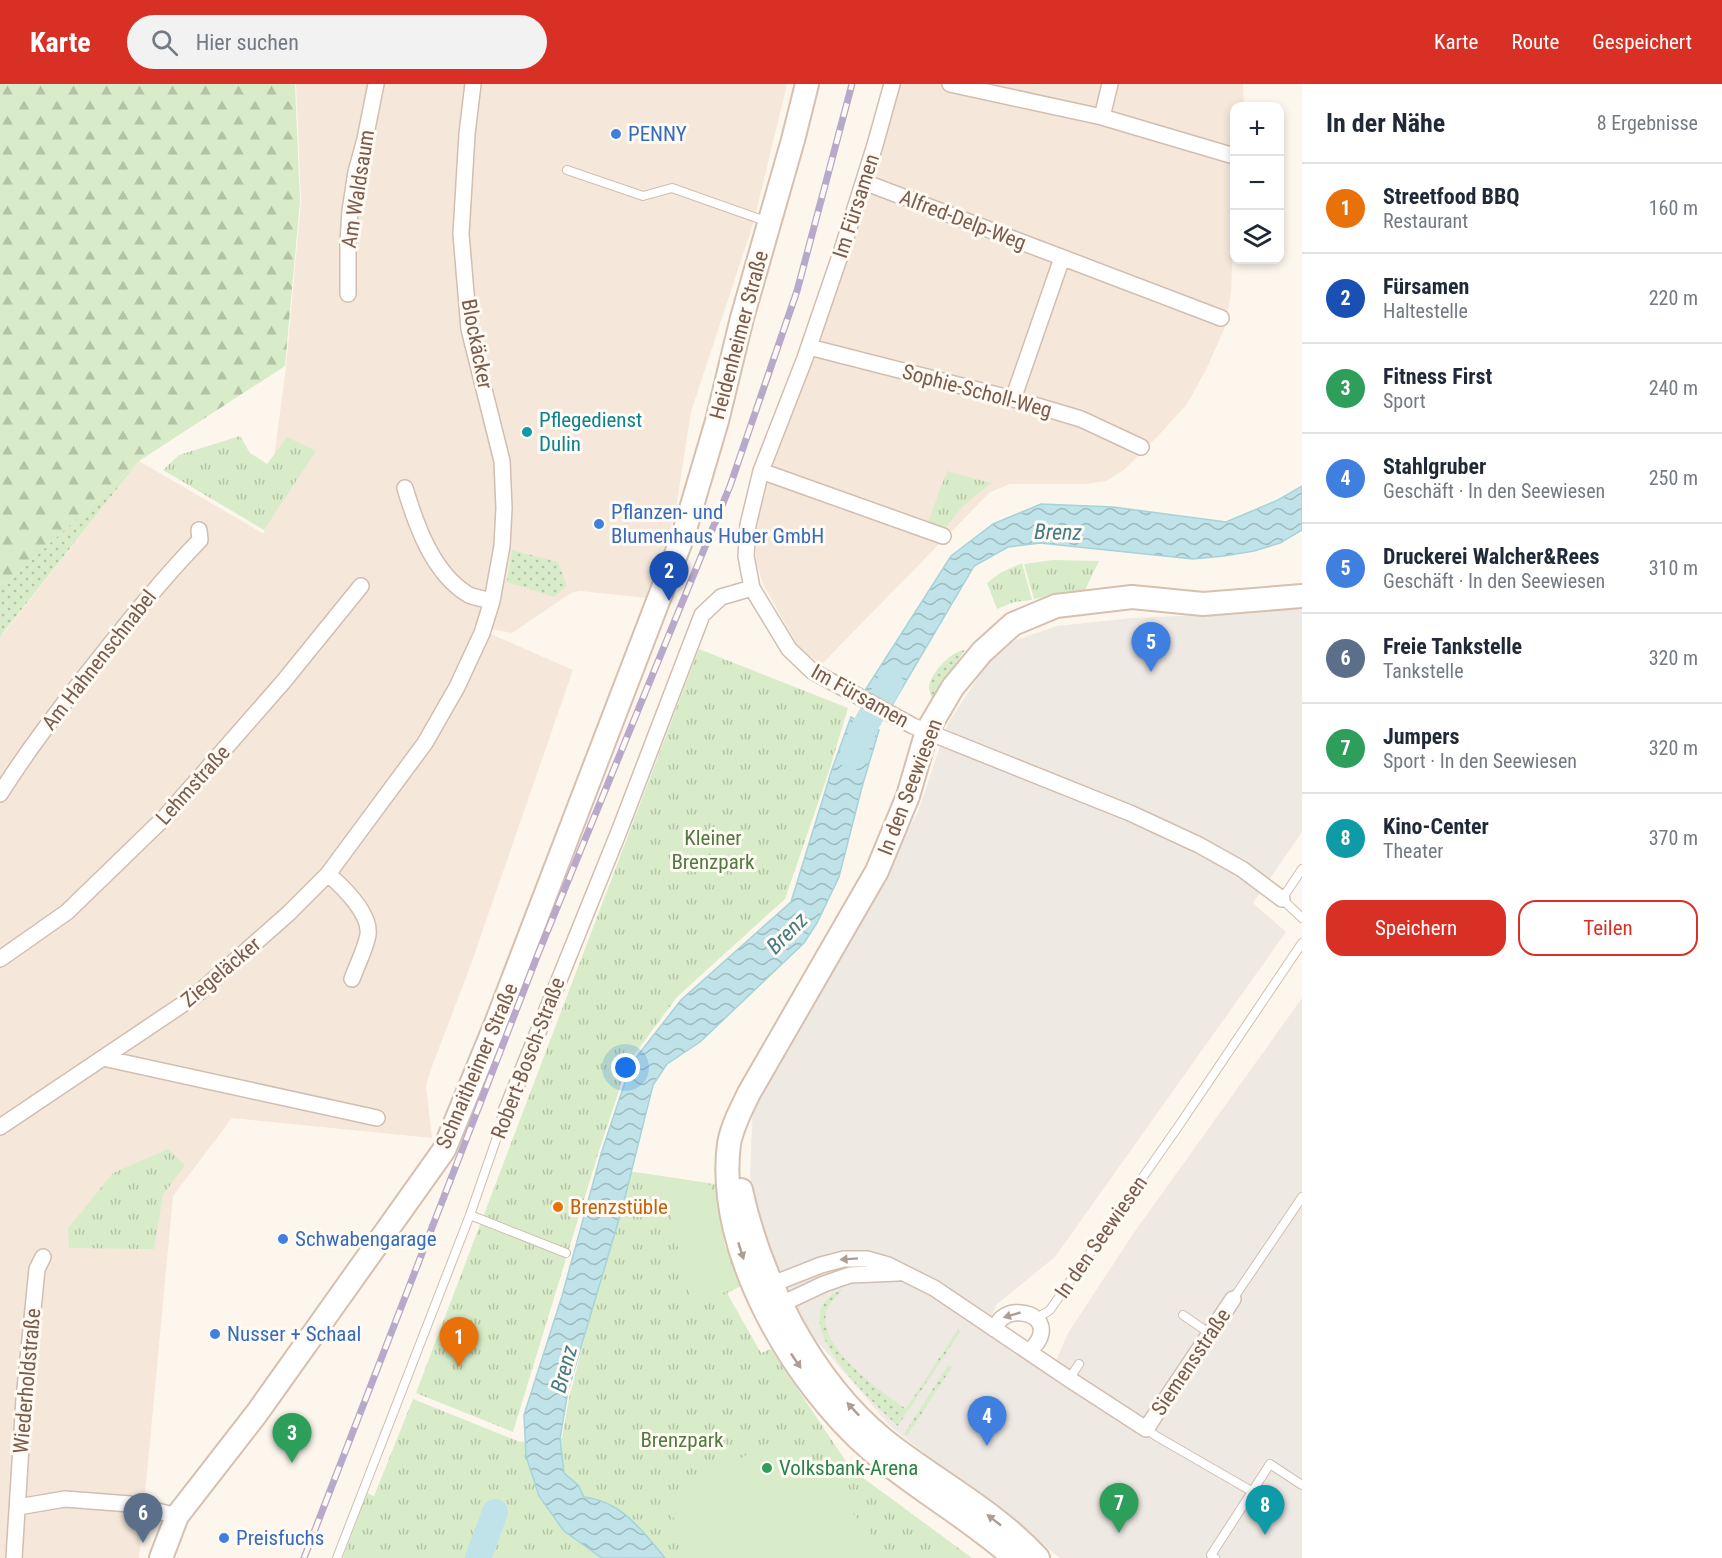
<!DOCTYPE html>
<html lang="de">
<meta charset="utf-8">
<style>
:root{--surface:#fff;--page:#f2f2f3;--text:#1f2937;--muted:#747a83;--line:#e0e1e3;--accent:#d93025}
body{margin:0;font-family:"Roboto Condensed",sans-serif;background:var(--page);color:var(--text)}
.controls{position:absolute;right:18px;top:18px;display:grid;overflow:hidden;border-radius:12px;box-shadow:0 3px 9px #0003}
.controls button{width:54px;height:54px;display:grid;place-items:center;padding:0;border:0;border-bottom:2px solid var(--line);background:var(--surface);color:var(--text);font:30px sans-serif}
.you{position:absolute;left:626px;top:984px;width:21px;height:21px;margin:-15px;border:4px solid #fff;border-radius:50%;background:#1a73e8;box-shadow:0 0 0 9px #1a73e833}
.badge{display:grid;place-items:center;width:39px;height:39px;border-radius:50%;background:var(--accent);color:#fff;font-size:20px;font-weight:700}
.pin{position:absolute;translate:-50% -50px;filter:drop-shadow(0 2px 3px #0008)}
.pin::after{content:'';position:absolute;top:32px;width:21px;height:18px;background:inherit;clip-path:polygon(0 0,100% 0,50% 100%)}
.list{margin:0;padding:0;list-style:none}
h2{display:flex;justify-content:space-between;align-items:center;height:78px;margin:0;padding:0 24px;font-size:26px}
h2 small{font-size:20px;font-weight:400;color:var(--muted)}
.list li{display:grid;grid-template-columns:39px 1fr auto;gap:18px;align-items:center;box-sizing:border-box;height:90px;padding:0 24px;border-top:2px solid var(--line)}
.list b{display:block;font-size:22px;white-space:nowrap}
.list p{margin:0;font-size:20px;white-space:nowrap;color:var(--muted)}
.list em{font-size:20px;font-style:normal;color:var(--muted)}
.actions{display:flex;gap:12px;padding:18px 24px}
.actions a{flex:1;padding:14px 0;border:2px solid var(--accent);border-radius:18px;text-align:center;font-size:21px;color:var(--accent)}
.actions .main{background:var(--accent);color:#fff}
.icon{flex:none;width:33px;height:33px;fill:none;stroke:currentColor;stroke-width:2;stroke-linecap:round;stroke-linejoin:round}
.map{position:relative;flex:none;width:1302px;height:1474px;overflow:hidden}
header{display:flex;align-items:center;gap:36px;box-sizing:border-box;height:84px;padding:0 30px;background:var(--accent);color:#fff}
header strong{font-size:28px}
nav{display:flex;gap:33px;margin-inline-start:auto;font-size:21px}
.search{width:420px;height:54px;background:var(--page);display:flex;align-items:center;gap:15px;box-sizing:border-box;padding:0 21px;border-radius:33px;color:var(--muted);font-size:22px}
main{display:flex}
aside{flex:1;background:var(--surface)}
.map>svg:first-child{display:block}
.residential{fill:#f5e8da}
.industrial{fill:#efe9e4}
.grass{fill:url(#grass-dots)}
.forest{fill:url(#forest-firs)}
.park{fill:url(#park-tufts)}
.garden{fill:#d8ecc9}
.water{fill:url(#water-waves);stroke:#a5d3da;stroke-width:1.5}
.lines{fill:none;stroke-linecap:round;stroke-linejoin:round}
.river{stroke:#bfe3e8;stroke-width:26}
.lane-casing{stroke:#d1beb0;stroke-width:10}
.street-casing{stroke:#d1beb0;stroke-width:18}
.secondary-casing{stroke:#d6c0b0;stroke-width:26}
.lane{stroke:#fff;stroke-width:8}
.street{stroke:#fff;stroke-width:15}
.secondary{stroke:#fff;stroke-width:22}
.rail-casing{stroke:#b9a8c9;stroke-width:7}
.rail{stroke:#fffaf3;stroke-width:4.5;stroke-dasharray:14;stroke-linecap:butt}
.oneway{fill:#af9d94}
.shop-dot{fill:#3f7fe0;stroke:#fffaf3;stroke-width:2}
.culture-dot{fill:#0f9aa8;stroke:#fffaf3;stroke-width:2}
.food-dot{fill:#e8710a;stroke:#fffaf3;stroke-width:2}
.leisure-dot{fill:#2e9e5b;stroke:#fffaf3;stroke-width:2}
.labels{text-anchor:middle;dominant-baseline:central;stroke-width:6;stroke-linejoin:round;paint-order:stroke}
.shop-label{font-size:21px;fill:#366cbe;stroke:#fffaf3;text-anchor:start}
.street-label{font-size:21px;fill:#7a5c4d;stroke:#fffaf3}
.culture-label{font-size:21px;fill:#0d838f;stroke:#fffaf3;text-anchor:start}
.park-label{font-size:21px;fill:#537a41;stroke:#fffaf3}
.food-label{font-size:21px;fill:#c56008;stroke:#fffaf3;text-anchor:start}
.leisure-label{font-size:21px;fill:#27864d;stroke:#fffaf3;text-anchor:start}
.water-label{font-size:22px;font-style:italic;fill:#437c86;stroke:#fffaf3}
</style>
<header>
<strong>Karte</strong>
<div class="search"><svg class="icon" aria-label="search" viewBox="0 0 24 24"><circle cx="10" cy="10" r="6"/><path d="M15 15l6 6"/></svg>Hier suchen</div>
<nav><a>Karte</a><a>Route</a><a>Gespeichert</a></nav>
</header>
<main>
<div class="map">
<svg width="1302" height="1474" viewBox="0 0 1302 1474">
<defs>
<pattern id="grass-dots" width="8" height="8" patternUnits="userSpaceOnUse" patternTransform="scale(1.5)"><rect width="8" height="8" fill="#d8ecc9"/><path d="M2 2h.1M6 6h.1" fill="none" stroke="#b4c2a5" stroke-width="1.8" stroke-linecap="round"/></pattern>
<pattern id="forest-firs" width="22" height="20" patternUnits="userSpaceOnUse" patternTransform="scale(1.5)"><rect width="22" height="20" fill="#d8ecc9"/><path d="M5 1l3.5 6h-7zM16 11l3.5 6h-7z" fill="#b4c2a5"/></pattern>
<pattern id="park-tufts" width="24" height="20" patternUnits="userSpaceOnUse" patternTransform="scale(1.5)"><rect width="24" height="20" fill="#d8ecc9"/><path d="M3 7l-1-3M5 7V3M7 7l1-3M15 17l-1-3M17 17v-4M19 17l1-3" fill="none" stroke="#b4c2a5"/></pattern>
<pattern id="water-waves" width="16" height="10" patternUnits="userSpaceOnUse" patternTransform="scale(1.5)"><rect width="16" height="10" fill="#bfe3e8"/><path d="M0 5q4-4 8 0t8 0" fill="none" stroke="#a0bbbe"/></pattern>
</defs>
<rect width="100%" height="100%" fill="#fdf6ec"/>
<path class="residential" d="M 296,0 L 787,0 L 754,137 L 691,328 L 675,430 L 648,514 L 580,507 L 571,509 L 512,549 L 470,541 L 573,586 L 470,883 L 431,985 L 426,1001 L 432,1054 L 232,1034 L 173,1112 L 139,1474 L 0,1474 L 0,554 L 139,377 L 264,450 L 286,283 L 301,117 Z
M 886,0 L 1243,0 L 1244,22 L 1234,22 L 1234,139 L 1231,208 L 1225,243 L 1206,286 L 1187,320 L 1158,352 L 1124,386 L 1106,397 L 1086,400 L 1010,400 L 990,408 L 821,581 L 797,561 L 763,500 L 756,476 L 756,428 L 867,109 Z"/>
<path class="industrial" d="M 1302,520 L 1302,748 L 1253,819 L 1286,848 L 1055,1173 L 996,1221 L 988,1241 L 1053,1284 L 1068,1249 L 1133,1150 L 1302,914 L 1302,1474 L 1060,1474 L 892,1344 L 792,1228 L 756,1149 L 750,1089 L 753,1021 L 918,728 L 948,639 L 987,580 L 1016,556 L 1057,542 L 1132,534 L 1199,531 Z"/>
<path class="grass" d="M 139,377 L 3,549 L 0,554 L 0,501 L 8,498 Z
M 512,466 L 558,478 L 567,502 L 554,513 L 507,498 Z
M 965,566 L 932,614 C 931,613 929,605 929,604 C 930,589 951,567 965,566 Z
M 843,1205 C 839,1210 832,1217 828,1223 C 811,1260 881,1307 906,1325 L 958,1245 L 960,1248 L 898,1342 C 871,1316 776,1232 843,1205 Z
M 948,1281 L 952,1283 L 907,1352 L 904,1350 Z"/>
<path class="forest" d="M 0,0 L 295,0 L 300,117 L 285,282 L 139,377 L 8,498 L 0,501 Z"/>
<path class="park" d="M 240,352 L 250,369 L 267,380 L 287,353 L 316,367 L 264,446 L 163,386 L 179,371 Z
M 947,387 L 991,399 L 963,422 L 943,447 L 927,441 Z
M 1053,476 L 1099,477 L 1085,506 L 1034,515 L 1024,480 Z
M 1022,479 L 1032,516 L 1014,518 L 997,525 L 987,499 L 1000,489 Z
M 699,565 L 848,624 L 830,684 L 785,815 L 677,913 L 628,979 L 598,1070 L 513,1348 L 416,1309 Z
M 168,1065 L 185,1081 L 163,1111 L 154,1165 L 69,1164 L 68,1144 L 113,1089 Z
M 628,1087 L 715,1100 L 725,1161 L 741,1202 L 727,1209 L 761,1269 L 771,1265 L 851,1385 L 972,1474 L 343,1474 L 367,1409 L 374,1412 L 413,1315 L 520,1358 L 562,1354 L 569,1314 Z"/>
<path class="garden" d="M 661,1093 L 711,1101 L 724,1161 L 739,1202 L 692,1222 Z
M 784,1351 L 892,1474 L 706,1474 L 660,1417 Z"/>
<path class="water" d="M 1302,402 L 1302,446 L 1280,459 L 1254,467 L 1224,472 L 1193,475 L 1040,459 L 1008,463 L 974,482 L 891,623 L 864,608 L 951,472 L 993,440 L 1041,420 L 1113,423 L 1226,438 L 1278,416 Z
M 851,633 L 865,642 L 879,646 L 862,703 L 839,793 L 817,839 L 804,859 L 700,958 L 667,980 L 653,1001 L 622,1125 L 568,1307 L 560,1355 L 564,1389 L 578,1401 L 584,1413 C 621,1417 642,1446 665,1474 L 602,1474 L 564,1447 L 539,1412 L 526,1372 L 524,1331 L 562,1212 L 601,1070 L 631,980 L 681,916 L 791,818 L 832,685 Z"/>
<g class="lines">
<path class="river" d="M 852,673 L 865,642 L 890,599
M 478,1474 L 495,1428"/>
<defs>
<path id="lane" d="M 567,86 L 643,112 L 672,104 L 768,138
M 1302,785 L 1282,815 L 1302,834
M 470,1131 L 566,1169
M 1233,1215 L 1302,1113
M 1183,1231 L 1209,1249
M 1037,1234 L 1050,1226 L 1180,1040 L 1302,859
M 1069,1295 L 1079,1280
M 1146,1345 L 1156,1352 L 1253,1408
M 337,1474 L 470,1131 L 505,1030
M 1215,1474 L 1211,1471 L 1270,1380 L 1302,1401"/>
<path id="street" d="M 892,0 L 875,61 L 842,166 L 805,274 L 761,387 L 748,441 L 746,472 L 752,504 L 789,565 L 812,587 L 913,642 L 1130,729 L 1199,761 L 1242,785 L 1282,815
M 950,0 L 1102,33 L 1234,72
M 1102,33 L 1110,0
M 864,98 L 1221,234
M 348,210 L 348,157 L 350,127 L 356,88 L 365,55 L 376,0
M 809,263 L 1017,316 L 1081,335 L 1141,363
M 1013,315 L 1062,174
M 761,387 L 943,452
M 405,404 C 416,441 433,490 469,511 C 476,514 485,515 492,517
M 0,710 C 27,667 58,627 89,587 C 125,542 160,497 200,456 L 199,446
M 328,790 C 343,803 371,830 368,851 C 365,866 357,881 352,895
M 0,875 L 67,828 L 165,733 L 284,597 L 361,502
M 103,974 L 377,1034
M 505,1030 L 620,745 L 702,531 L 721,513 L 752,504
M 0,1043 L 195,912 L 289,829 L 328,790 L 425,659 L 457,603 L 482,549 L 492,517 L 502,462 L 504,424 L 502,377 L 469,245 L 461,150 L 467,50 L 473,0
M 765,1203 L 821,1181 L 844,1175 L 867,1175 L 888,1181 L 934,1204 L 1069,1295 L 1146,1345 L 1233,1215
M 773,1224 L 824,1200 L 850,1191 L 898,1189
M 994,1245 C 997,1242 999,1236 1002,1234 C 1017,1222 1048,1231 1040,1253 C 1038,1258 1033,1264 1029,1268
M 18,1423 L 65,1415 L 130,1420 L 177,1432
M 14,1474 L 24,1315 L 37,1185 L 43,1173"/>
<path id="secondary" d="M 741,1106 C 760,1195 812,1297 883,1355 C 934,1396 994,1426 1038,1474
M 161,1474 L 177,1432 L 257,1329 L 444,1066 L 495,942 L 683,452 L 717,337 L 742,234 L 793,56 L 807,0
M 1014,1474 C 970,1434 917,1406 872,1367 C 794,1300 715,1167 729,1060 C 732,1042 741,1026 749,1009 L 877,787 L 908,712 L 927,647 L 953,603 L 982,568 L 1013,540 L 1056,522 L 1132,513 L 1203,520 L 1302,512"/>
</defs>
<use href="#lane" class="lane-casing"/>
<use href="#street" class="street-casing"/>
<use href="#secondary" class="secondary-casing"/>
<use href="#lane" class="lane"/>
<use href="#street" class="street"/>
<use href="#secondary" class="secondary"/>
<defs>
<path id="rail" d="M 304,1474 L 538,870 L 730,402 L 797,207 L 852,0"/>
</defs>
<use href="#rail" class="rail-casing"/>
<use href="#rail" class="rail"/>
</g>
<defs><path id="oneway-solid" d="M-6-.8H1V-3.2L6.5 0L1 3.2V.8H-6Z" transform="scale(1.5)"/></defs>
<g class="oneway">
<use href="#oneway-solid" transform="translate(741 1167) rotate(72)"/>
<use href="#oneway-solid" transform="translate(849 1175) rotate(176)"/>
<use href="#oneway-solid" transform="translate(1012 1231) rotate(164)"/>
<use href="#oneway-solid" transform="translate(796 1277) rotate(56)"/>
<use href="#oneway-solid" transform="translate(853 1325) rotate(-133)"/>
<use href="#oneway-solid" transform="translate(994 1436) rotate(-142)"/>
</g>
<g class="shop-dot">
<circle cx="616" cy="50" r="6"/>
<circle cx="599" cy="440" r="6"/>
<circle cx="283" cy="1155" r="6"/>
<circle cx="215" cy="1250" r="6"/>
<circle cx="224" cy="1454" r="6"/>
</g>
<circle class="culture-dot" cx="527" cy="348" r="6"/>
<circle class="food-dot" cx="558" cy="1123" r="6"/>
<circle class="leisure-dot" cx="767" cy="1384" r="6"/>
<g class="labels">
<g class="shop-label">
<text x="628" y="50">PENNY</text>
<text x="611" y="428">Pflanzen- und<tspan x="611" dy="24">Blumenhaus Huber GmbH</tspan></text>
<text x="295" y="1155">Schwabengarage</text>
<text x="227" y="1250">Nusser + Schaal</text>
<text x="236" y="1454">Preisfuchs</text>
</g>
<g class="street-label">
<text transform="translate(358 105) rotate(-81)">Am Waldsaum</text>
<text transform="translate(856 122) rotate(-72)">Im Fürsamen</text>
<text transform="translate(963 136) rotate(21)">Alfred-Delp-Weg</text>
<text transform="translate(739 251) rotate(-75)">Heidenheimer Straße</text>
<text transform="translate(477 260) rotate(79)">Blockäcker</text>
<text transform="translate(977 307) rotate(15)">Sophie-Scholl-Weg</text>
<text transform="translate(99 576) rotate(-52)">Am Hahnenschnabel</text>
<text transform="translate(860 612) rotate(29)">Im Fürsamen</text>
<text transform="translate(193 701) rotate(-48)">Lehmstraße</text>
<text transform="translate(910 703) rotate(-69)">In den Seewiesen</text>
<text transform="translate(221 888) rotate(-40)">Ziegeläcker</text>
<text transform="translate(528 974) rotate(-69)">Robert-Bosch-Straße</text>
<text transform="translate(477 982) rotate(-67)">Schnaitheimer Straße</text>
<text transform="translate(1101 1153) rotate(-55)">In den Seewiesen</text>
<text transform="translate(1191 1278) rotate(-56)">Siemensstraße</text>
<text transform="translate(27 1297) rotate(-85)">Wiederholdstraße</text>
</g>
<g class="culture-label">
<text x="539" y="336">Pflegedienst<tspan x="539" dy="24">Dulin</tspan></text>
</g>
<g class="park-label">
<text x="713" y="754">Kleiner<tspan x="713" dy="24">Brenzpark</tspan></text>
<text x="682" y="1356">Brenzpark</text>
</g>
<g class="food-label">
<text x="570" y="1123">Brenzstüble</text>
</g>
<g class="leisure-label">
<text x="779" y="1384">Volksbank-Arena</text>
</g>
<g class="water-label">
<text transform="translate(1058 448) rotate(1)">Brenz</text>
<text transform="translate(787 849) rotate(-45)">Brenz</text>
<text transform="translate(564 1285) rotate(-75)">Brenz</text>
</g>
</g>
</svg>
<div class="controls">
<button>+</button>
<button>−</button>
<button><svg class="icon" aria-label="layers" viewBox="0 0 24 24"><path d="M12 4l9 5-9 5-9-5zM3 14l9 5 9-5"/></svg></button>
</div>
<div class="you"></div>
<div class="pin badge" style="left:459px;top:1283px;background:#e8710a">1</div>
<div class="pin badge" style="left:669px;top:517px;background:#1a4fb4">2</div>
<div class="pin badge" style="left:292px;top:1379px;background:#2e9e5b">3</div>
<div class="pin badge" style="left:987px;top:1362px;background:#3f7fe0">4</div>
<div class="pin badge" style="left:1151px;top:588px;background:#3f7fe0">5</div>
<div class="pin badge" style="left:143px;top:1459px;background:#5c6f8a">6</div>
<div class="pin badge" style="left:1119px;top:1449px;background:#2e9e5b">7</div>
<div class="pin badge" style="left:1265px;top:1451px;background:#0f9aa8">8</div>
</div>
<aside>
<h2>In der Nähe<small>8 Ergebnisse</small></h2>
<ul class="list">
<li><span class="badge" style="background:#e8710a">1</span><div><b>Streetfood BBQ</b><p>Restaurant</p></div><em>160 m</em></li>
<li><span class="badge" style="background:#1a4fb4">2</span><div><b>Fürsamen</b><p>Haltestelle</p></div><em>220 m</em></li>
<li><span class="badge" style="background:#2e9e5b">3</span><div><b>Fitness First</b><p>Sport</p></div><em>240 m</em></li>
<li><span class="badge" style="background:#3f7fe0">4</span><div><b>Stahlgruber</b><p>Geschäft · In den Seewiesen</p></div><em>250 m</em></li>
<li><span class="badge" style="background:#3f7fe0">5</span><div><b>Druckerei Walcher&amp;Rees</b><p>Geschäft · In den Seewiesen</p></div><em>310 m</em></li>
<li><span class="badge" style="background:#5c6f8a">6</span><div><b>Freie Tankstelle</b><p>Tankstelle</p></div><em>320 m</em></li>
<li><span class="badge" style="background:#2e9e5b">7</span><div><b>Jumpers</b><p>Sport · In den Seewiesen</p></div><em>320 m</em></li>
<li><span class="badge" style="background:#0f9aa8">8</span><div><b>Kino-Center</b><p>Theater</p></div><em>370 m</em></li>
</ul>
<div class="actions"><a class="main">Speichern</a><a>Teilen</a></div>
</aside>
</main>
